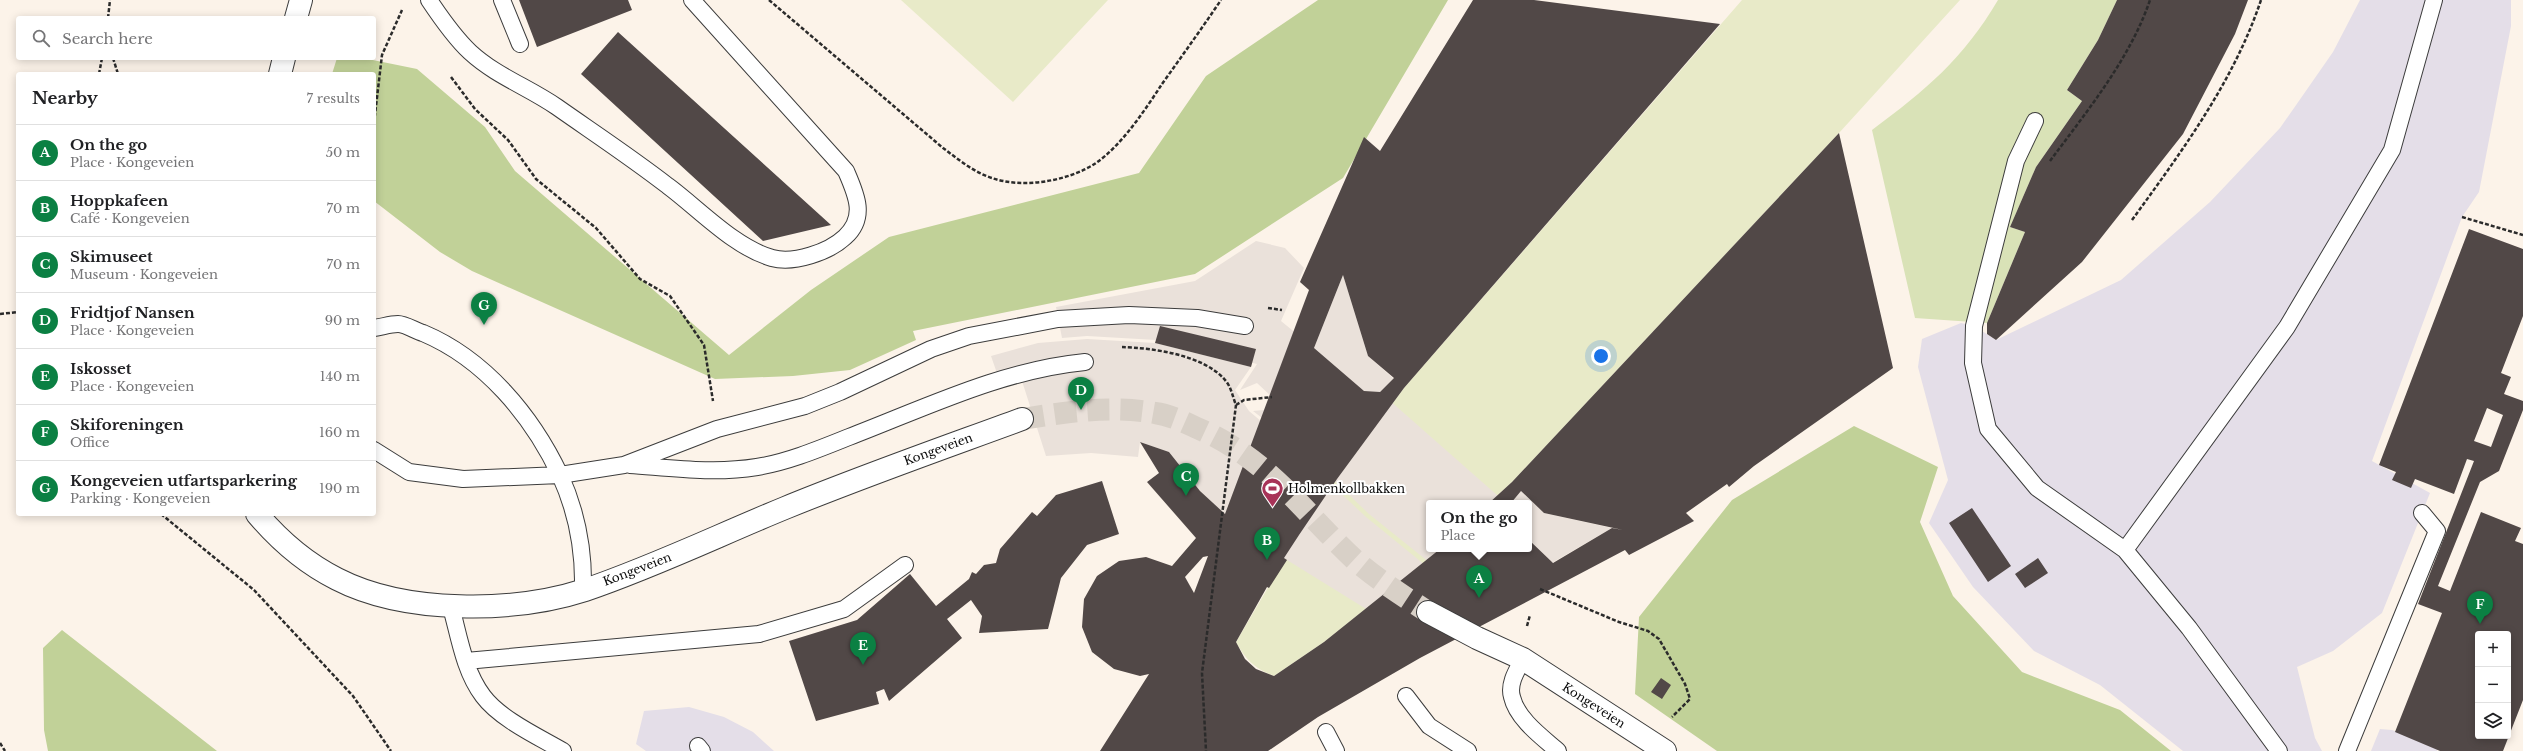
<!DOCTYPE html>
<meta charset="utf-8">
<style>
:root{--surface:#fff;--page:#f6f6f6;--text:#202124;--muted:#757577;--line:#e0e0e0;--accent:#0b8043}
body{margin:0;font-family:"Libre Baskerville",serif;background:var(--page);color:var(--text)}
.controls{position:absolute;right:12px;bottom:12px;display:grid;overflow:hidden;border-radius:4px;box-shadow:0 2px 10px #0003}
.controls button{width:36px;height:36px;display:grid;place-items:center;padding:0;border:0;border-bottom:1px solid var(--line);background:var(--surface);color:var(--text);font:20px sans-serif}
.you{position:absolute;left:1601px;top:356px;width:14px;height:14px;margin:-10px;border:3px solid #fff;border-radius:50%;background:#1a73e8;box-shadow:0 0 0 6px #1a73e833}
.badge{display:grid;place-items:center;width:26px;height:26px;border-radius:50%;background:var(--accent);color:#fff;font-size:13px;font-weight:700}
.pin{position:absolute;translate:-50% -33px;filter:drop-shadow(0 1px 2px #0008)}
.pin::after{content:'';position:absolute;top:21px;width:14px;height:12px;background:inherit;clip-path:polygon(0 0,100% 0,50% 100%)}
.popup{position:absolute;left:1426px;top:500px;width:106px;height:52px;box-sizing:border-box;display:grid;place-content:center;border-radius:4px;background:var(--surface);filter:drop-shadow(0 1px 3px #0005);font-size:13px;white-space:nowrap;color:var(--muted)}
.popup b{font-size:15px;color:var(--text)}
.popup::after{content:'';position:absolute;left:50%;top:100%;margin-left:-8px;border:8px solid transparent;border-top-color:var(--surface)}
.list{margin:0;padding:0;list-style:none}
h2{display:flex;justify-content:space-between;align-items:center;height:52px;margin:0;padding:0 16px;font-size:17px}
h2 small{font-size:13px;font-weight:400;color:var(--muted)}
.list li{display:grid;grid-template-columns:26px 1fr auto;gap:12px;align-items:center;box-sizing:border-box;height:56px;padding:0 16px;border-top:1px solid var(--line)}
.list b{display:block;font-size:15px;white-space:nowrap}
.list p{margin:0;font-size:13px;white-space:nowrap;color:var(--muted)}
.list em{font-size:13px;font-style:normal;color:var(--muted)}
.icon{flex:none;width:22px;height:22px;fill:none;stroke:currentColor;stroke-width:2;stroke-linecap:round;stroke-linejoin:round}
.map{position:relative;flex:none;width:2523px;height:751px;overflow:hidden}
.search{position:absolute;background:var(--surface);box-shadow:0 2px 10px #0003;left:16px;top:16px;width:360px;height:44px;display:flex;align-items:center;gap:10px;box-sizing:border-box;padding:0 14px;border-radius:4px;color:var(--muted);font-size:15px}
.panel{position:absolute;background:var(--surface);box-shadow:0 2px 10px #0003;left:16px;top:72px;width:360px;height:444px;border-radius:4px}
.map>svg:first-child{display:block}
.industrial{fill:#e4dee8}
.green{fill:#d9e2b7}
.forest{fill:#c1d198}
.pitch{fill:#e8eac8}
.plaza{fill:#eae1da}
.building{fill:#514847;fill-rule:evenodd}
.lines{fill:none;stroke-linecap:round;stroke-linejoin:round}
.street-tunnel{stroke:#d8d0c7;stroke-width:22;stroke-dasharray:22 11;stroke-linecap:butt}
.lane-casing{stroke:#3c3c3c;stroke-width:18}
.street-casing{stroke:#3c3c3c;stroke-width:24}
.path{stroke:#2b2b2b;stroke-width:2.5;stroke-dasharray:4 2;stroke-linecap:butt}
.lane{stroke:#fff;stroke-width:16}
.street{stroke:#fff;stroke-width:22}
.labels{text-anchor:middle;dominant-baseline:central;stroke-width:4;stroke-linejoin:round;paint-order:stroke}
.street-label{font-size:12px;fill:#090909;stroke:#fff}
.poi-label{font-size:12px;fill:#090909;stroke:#fff;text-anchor:start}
</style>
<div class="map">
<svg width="2523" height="751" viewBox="0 0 2523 751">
<rect width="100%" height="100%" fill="#fcf3e9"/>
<path class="industrial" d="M 2360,0 L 2511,0 L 2511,26 L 2479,192 L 2462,217 L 2372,461 L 2430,493 L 2382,613 L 2333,651 L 2297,667 L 2315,738 L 2322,751 L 2183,751 L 2100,685 L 2034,651 L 1973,587 L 1929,523 L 1948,480 L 1918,367 L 1922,339 L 1961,323 L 1974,326 L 1996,340 L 2121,280 L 2210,202 L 2280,128 L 2333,52 Z
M 689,707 L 724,717 L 753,732 L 774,751 L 646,751 L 636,744 L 644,711 Z
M 2380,729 L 2392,730 L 2438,747 L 2437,751 L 2371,751 Z"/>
<path class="green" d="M 1998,0 L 2117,0 L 2098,40 L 2067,90 L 2082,101 L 2036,167 L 2010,227 L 2025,232 L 1987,323 L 1915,318 L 1872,130 C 1926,90 1963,59 1998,0 Z"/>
<path class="forest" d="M 1318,0 L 1448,0 L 1343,178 L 1195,274 L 913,331 L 916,340 L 850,370 L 793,376 L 715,379 L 472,271 L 440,252 L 374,201 L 374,74 L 332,74 L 337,58 L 363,58 L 417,69 L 485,127 L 515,171 L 729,355 L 811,290 L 889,237 L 1139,173 L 1206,76 Z
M 1854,426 L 1938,467 L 1920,522 L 1953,596 L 2022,672 L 2120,710 L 2171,751 L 1717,751 L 1635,694 L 1639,617 L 1732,500 Z
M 62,630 L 217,751 L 48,751 L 44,730 L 43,648 Z"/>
<path class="pitch" d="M 901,0 L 1108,0 L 1013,102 Z
M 1742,0 L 1960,0 L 1839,133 L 1512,482 L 1489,503 L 1429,503 L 1429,549 L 1432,556 L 1324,642 L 1274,676 C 1254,668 1246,660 1236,642 L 1299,535 L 1337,479 L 1404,388 Z"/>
<path class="plaza" d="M 1256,241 L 1285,248 L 1304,268 L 1281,321 L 1314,348 L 1343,275 L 1368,356 L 1394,379 L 1380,392 L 1506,503 L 1429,503 L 1429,549 L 1529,549 L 1529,503 L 1511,503 L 1521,491 L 1544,513 L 1612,528 L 1550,564 L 1430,563 L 1369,514 L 1299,447 L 1253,411 L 1276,409 L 1272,397 L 1257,383 L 1240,390 L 1257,364 L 1156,340 L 1087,336 L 1062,338 L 1056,307 L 1195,281 Z
M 1087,339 L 1155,343 L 1251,367 L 1235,390 L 1249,411 L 1296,451 L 1366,517 L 1425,565 L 1371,612 L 1287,560 L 1221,512 L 1200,491 L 1169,452 L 1140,442 L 1138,457 L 1091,453 L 1046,456 L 1022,381 L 999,379 L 991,356 L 1038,343 Z"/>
<path class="building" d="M 519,0 L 628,0 L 632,10 L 537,47 Z
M 1473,0 L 1534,0 L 1720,24 L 1404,388 L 1337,479 L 1299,535 L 1284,558 L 1287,560 L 1269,588 L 1267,587 L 1236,642 L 1245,659 L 1256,669 L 1274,676 L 1324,642 L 1440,549 L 1529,549 L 1529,540 L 1553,563 L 1612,528 L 1623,530 L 1544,513 L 1521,491 L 1511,503 L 1489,503 L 1512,482 L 1839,133 L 1893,368 L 1754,466 L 1729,487 L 1727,484 L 1686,513 L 1694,521 L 1629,555 L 1625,550 L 1420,658 L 1318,717 L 1268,751 L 1100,751 L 1149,674 L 1140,676 L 1114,669 L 1092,652 L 1082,627 L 1084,599 L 1097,576 L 1119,561 L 1146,557 L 1172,566 L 1196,538 L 1147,482 L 1159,473 L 1140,442 L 1169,452 L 1200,491 L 1225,514 L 1309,290 L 1300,282 L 1364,137 L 1380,151 ZM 1343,275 L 1368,356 L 1394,378 L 1380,392 L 1364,391 L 1314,348 ZM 1208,556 L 1194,593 L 1185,577 L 1203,557 Z
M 2117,0 L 2248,0 L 2235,34 L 2183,134 L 2082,262 L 1996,340 L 1987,334 L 1987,323 L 2025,232 L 2010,227 L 2036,167 L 2082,101 L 2067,90 L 2098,40 Z
M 618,32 L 831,225 L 763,241 L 581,74 Z
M 2469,229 L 2523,249 L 2523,316 L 2501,373 L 2511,377 L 2504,394 L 2523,401 L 2523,410 L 2499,471 L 2480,482 L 2438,586 L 2450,591 L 2481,512 L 2521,528 L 2515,541 L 2523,544 L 2523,700 L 2503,751 L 2440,751 L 2395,732 L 2442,613 L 2418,604 L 2474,461 L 2467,459 L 2454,494 L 2415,479 L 2411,488 L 2392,480 L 2396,472 L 2379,465 ZM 2487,408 L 2503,415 L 2491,447 L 2474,441 ZM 2478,634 L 2508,634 L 2508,736 L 2478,736 Z
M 1160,326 L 1256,349 L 1251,367 L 1155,343 Z
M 1102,481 L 1119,534 L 1087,545 L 1061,578 L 1048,629 L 979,633 L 982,616 L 971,600 L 947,619 L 962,638 L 889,701 L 884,689 L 876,692 L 879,704 L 816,721 L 789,641 L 857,620 L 910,574 L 936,606 L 969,579 L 972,572 L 976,574 L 984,565 L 996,563 L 1000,549 L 1032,512 L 1037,516 L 1056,495 Z
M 1972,508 L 2011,566 L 1988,582 L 1949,523 Z
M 2038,558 L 2048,573 L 2025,588 L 2015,574 Z
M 1661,678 L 1671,685 L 1662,699 L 1651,692 Z"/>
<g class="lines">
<path class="street-tunnel" d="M 1022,419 C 1066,412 1110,405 1155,413 C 1170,415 1184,422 1197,428 C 1269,459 1301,510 1356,561 C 1378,580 1403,596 1428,612"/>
<defs>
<path id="lane" d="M 429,0 C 441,18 454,37 470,52 C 496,76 528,87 557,107 C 594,133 632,158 668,186 C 699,209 734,247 772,258 C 794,264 829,252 845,237 C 867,217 856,194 846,171 L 692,0
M 502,0 L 520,44
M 2035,121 L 2016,161 L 1974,326 L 1973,363 L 1988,429 L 2037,488 L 2125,550 L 2189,628 L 2279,751
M 374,328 C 382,327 390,324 398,324 C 405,324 416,331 423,333 C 485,359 532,416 560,475 C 577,512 584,550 583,590
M 374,450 L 409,472 L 463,479 L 560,475 L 624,465 L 717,429 L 805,406 L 840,392 L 931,349 L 969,336 L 1058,319 L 1129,315 L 1197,318 L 1245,326
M 630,465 C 672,468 714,474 757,467 C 788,462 819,449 849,437 C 925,408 1002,370 1085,362
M 2125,550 L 2287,327 L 2392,150 L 2434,0
M 451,607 C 459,636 464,671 483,696 C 500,719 539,737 563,751
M 1523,659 C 1517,670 1508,684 1512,697 C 1517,719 1542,737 1558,751
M 466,661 L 759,634 L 844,609 L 905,565
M 1406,696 L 1429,726 L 1468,751
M 1326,732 L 1336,751
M 698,746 L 702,751
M 2347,751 L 2437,531 L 2422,513"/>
<path id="street" d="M 296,18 L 301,0
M 280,74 L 284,58
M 257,514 C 279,540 307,564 337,579 C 405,614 514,613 585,590 C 653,567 719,535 785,508 C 863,476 943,448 1022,419
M 1428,612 L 1477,638 L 1523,659 L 1665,751"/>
</defs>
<use href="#lane" class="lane-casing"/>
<use href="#street" class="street-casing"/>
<path class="path" d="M 769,0 L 943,148 C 958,159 973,172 992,178 C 1023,189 1069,181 1096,163 C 1122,145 1145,110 1162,84 C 1182,56 1202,28 1221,0
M 108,18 L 110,0
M 113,58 L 118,74
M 99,74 L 102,58
M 451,77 L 475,109 L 508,140 L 536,179 L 596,228 L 640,279 L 670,296 L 704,345 L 713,401
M 374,123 L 382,55 L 402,10
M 2050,161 C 2087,111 2130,59 2150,0
M 2462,217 L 2523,235
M 2132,220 C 2182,151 2234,81 2261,0
M 1268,308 L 1282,310
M 0,314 L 18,312
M 1122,347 C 1153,348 1204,355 1225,380 C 1231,386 1233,398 1236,405 L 1202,673 L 1206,751
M 1236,405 L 1244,400 L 1272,397
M 161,514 L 254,590 L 353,696 L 391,751
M 1540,589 L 1619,622 L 1648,631 L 1659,639 L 1685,684 L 1690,699 L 1672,717
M 1527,626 L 1530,615
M 0,743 L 5,751"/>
<use href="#lane" class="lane"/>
<use href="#street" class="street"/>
</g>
<defs>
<symbol id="stadium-pin" viewBox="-11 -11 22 30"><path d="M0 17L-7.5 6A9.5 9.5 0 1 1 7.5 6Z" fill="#a83358" stroke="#fff"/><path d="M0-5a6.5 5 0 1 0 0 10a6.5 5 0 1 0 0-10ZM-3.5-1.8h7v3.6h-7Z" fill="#fff"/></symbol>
</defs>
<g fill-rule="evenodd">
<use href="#stadium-pin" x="1260" y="476" width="25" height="34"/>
</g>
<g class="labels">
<g class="street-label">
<text transform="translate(938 449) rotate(-20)">Kongeveien</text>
<text transform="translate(637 569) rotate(-21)">Kongeveien</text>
<text transform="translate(1594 705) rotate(33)">Kongeveien</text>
</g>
<g class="poi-label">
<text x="1288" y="488">Holmenkollbakken</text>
</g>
</g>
</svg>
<div class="controls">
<button>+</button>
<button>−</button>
<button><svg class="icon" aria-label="layers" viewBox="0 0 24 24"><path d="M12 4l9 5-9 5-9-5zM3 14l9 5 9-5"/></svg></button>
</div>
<div class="you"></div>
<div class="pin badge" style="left:1479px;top:598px">A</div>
<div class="popup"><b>On the go</b>Place</div>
<div class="pin badge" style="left:1267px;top:560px">B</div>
<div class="pin badge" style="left:1186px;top:496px">C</div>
<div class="pin badge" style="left:1081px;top:410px">D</div>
<div class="pin badge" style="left:863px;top:665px">E</div>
<div class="pin badge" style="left:2480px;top:624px">F</div>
<div class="pin badge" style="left:484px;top:325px">G</div>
<div class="search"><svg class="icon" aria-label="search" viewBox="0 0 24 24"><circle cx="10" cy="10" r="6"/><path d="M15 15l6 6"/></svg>Search here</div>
<section class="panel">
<h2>Nearby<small>7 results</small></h2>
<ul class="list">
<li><span class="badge">A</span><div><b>On the go</b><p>Place · Kongeveien</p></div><em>50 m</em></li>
<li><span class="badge">B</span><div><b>Hoppkafeen</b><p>Café · Kongeveien</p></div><em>70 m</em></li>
<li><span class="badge">C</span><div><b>Skimuseet</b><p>Museum · Kongeveien</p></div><em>70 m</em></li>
<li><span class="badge">D</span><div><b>Fridtjof Nansen</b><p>Place · Kongeveien</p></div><em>90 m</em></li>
<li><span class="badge">E</span><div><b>Iskosset</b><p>Place · Kongeveien</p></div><em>140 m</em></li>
<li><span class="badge">F</span><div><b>Skiforeningen</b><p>Office</p></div><em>160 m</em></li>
<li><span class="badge">G</span><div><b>Kongeveien utfartsparkering</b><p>Parking · Kongeveien</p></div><em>190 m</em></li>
</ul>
</section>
</div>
